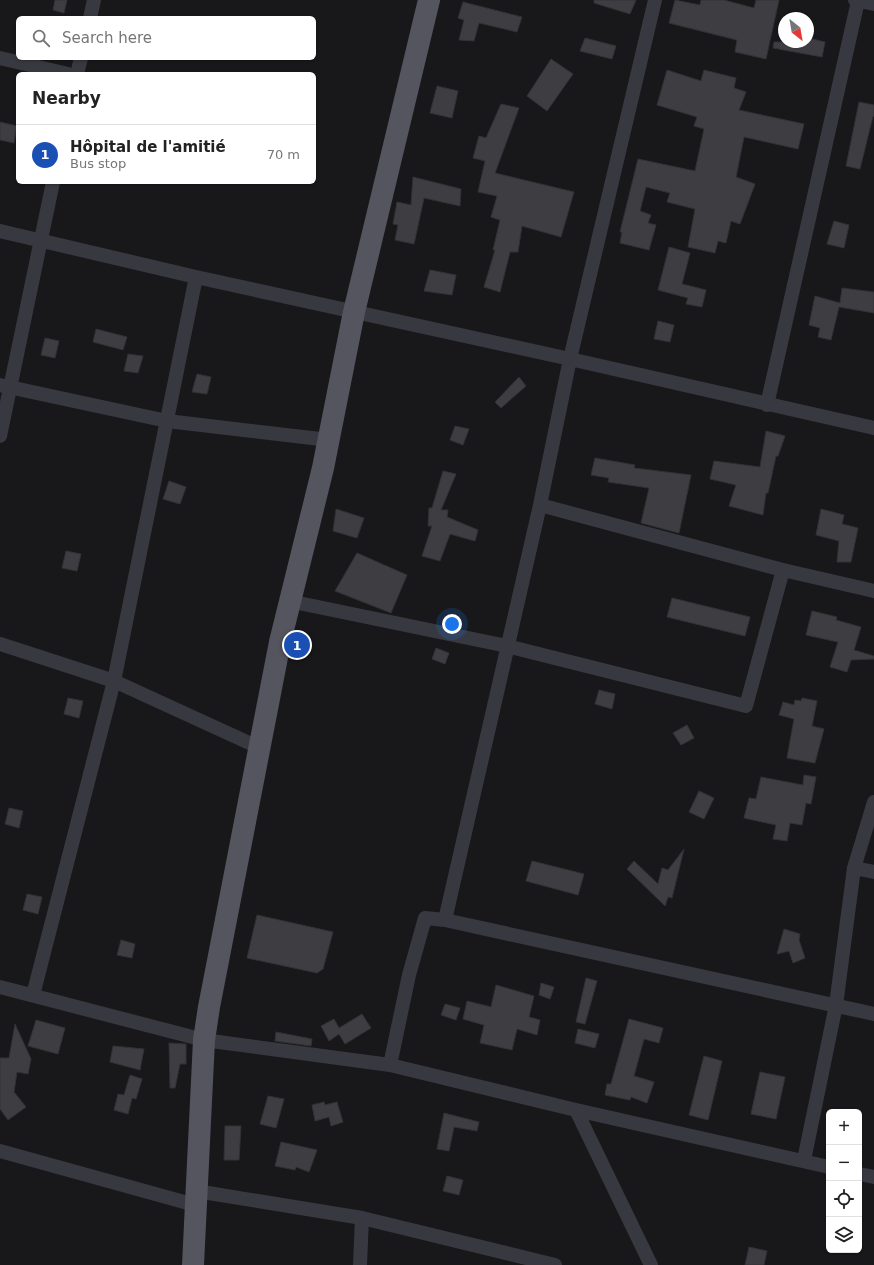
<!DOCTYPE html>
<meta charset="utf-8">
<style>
:root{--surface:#fff;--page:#f6f6f6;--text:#222;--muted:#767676;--line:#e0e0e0;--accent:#857426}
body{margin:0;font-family:"DejaVu Sans",sans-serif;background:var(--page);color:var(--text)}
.controls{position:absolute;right:12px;bottom:12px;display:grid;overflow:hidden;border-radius:6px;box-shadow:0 1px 3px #0004}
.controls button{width:36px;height:36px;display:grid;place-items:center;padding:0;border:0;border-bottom:1px solid var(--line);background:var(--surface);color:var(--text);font:20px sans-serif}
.compass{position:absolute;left:778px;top:12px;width:36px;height:36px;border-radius:50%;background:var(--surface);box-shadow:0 1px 3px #0004;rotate:149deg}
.you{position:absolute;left:452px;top:624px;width:14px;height:14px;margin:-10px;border:3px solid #fff;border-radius:50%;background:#1a73e8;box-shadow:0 0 0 6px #1a73e833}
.badge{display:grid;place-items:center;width:26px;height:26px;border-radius:50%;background:var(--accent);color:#fff;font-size:13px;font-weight:700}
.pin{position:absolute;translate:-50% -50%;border:2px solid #fff;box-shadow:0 1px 4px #0006}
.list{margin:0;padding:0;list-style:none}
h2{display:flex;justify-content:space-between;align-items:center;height:52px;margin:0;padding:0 16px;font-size:17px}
h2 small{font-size:13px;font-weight:400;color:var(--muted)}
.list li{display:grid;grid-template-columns:26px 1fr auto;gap:12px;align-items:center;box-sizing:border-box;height:60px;padding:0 16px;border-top:1px solid var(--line)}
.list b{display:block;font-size:15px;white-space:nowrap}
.list p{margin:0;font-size:13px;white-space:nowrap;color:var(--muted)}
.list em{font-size:13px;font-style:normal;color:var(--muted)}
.icon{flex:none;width:22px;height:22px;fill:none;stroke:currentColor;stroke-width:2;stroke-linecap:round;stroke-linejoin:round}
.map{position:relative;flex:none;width:874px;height:1265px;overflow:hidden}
.search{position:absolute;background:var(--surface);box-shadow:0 1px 3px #0004;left:16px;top:16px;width:300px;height:44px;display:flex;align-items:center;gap:10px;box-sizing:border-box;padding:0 14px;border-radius:6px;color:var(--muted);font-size:15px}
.panel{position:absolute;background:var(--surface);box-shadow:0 1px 3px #0004;left:16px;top:72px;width:300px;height:112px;border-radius:6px}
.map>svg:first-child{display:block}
.building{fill:#3d3d42;stroke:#323236}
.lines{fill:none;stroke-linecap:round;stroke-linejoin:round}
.minor{stroke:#383940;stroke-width:14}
.primary{stroke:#54555f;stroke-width:22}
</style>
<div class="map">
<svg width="874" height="1265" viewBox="0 0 874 1265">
<rect width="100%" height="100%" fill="#18181a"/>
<path class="building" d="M 55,0 L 67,0 L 64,13 L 53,10 Z
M 594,0 L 636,0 L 630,14 L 594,3 Z
M 675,0 L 700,5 L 701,0 L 724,0 L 754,8 L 756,0 L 779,0 L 766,59 L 735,52 L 737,40 L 669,23 Z
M 463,2 L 522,17 L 517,32 L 479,23 L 474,41 L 459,40 L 464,20 L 458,18 Z
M 585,38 L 616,46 L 612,59 L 580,51 Z
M 808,38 L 825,42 L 822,57 L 773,48 L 774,42 L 808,42 Z
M 551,59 L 573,74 L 547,111 L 527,96 Z
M 667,70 L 701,81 L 704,70 L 736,78 L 734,88 L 746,92 L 739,110 L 804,124 L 798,149 L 744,137 L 736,177 L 755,184 L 740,224 L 731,221 L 726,243 L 718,241 L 715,253 L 688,247 L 695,209 L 667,202 L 670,193 L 646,187 L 640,211 L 651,215 L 648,223 L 656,225 L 649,250 L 620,243 L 622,232 L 620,232 L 638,159 L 695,171 L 704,129 L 694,126 L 697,117 L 657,105 Z
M 437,86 L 458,91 L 452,118 L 430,113 Z
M 859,102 L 874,105 L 874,117 L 873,116 L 860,169 L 846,166 Z
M 501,104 L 519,108 L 495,173 L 574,192 L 561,237 L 522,226 L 518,252 L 510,252 L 500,292 L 484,287 L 495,250 L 493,250 L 500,220 L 491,217 L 497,196 L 478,192 L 485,161 L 473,158 L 479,136 L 486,138 Z
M 0,122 L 17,126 L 14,143 L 0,140 Z
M 413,177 L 461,189 L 460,206 L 424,198 L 414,244 L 395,240 L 398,225 L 393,224 L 397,202 L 411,205 Z
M 834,221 L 849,225 L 844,248 L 827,244 Z
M 669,247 L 690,253 L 682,284 L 706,290 L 702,307 L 686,304 L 688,298 L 658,290 Z
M 430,270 L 456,275 L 452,295 L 424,291 Z
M 842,288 L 874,292 L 874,313 L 839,307 L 831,340 L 818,337 L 820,328 L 809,325 L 815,296 L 840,303 Z
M 658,321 L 674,325 L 670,342 L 654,339 Z
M 96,329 L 127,337 L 123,350 L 93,342 Z
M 45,338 L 59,341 L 55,358 L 41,355 Z
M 128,354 L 143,356 L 138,373 L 124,371 Z
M 197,374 L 211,377 L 207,394 L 192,392 Z
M 519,377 L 526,386 L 501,408 L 495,402 Z
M 455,426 L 469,429 L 463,445 L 450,440 Z
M 766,431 L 785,436 L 778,456 L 776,456 L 768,493 L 766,493 L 763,515 L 729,506 L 736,485 L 710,479 L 714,461 L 760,467 Z
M 595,458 L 635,465 L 634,468 L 691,475 L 679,533 L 641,523 L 649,488 L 608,482 L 609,478 L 591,475 Z
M 443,471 L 456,474 L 441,510 L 448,510 L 447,517 L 478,530 L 475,541 L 450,534 L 440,561 L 422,556 L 432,526 L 428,526 L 429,508 L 432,508 Z
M 169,481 L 186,487 L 180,504 L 163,499 Z
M 336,509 L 364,518 L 357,538 L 333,531 Z
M 821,509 L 844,515 L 842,524 L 858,528 L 851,562 L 837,562 L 839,541 L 816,535 Z
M 66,551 L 81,554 L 77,571 L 62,568 Z
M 357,553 L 407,575 L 391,613 L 335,591 Z
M 672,598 L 750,617 L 745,636 L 667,617 Z
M 812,611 L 837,617 L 836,620 L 861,627 L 854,650 L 874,656 L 874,659 L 851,660 L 847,672 L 830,667 L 838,642 L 806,635 Z
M 436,648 L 449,653 L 445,664 L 432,659 Z
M 599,690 L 615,694 L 612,709 L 595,704 Z
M 68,698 L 83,701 L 79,718 L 64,714 Z
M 802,698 L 817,701 L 812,726 L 824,729 L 815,763 L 787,758 L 794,719 L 779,715 L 783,702 L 794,705 L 795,700 L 801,701 Z
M 687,725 L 694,738 L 681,745 L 673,733 Z
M 804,775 L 816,777 L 811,804 L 806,803 L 802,825 L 790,823 L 787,841 L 773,839 L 776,825 L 744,818 L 749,798 L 756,799 L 761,777 L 803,785 Z
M 699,791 L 714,798 L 704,819 L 689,812 Z
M 9,808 L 23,811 L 19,828 L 5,824 Z
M 684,849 L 672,898 L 668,897 L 665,906 L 627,869 L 634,861 L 658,884 L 662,868 L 668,870 Z
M 532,861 L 584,874 L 578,895 L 526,881 Z
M 27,894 L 42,897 L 38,914 L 23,910 Z
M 257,915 L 333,932 L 323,969 L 317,973 L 247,958 Z
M 784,929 L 800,934 L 799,940 L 805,958 L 793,963 L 789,951 L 777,954 Z
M 121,940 L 135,944 L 132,958 L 117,955 Z
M 586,978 L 597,981 L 585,1024 L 576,1022 Z
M 541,983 L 554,987 L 550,999 L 539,995 Z
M 496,985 L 534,996 L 529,1017 L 540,1020 L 537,1035 L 517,1029 L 512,1050 L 480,1043 L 484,1025 L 463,1019 L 467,1001 L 491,1007 Z
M 445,1004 L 460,1008 L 456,1020 L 441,1015 Z
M 362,1014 L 371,1028 L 345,1044 L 339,1034 L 329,1041 L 321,1026 L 334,1019 L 339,1028 Z
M 629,1019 L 663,1028 L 659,1043 L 644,1039 L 634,1076 L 654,1082 L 647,1103 L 631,1097 L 630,1100 L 605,1095 L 607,1084 L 611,1084 Z
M 36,1020 L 65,1028 L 58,1054 L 28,1046 Z
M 15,1024 L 31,1059 L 28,1074 L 17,1072 L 14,1092 L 26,1107 L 8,1120 L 0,1109 L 0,1058 L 9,1058 Z
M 578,1029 L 599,1034 L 595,1048 L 575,1043 Z
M 276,1032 L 312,1039 L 311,1046 L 275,1041 Z
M 169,1043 L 186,1044 L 186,1064 L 180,1064 L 175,1088 L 170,1088 Z
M 113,1046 L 144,1049 L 140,1070 L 110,1062 Z
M 704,1056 L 722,1061 L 708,1120 L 689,1115 Z
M 760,1072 L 785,1077 L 776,1119 L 751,1114 Z
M 130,1075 L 142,1079 L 136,1099 L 132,1098 L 128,1114 L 114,1110 L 118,1094 L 124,1095 Z
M 268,1096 L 284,1099 L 276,1128 L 260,1124 Z
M 324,1102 L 325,1105 L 337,1102 L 343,1122 L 331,1126 L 329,1117 L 315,1121 L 312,1105 Z
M 444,1113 L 479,1122 L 477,1131 L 454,1127 L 449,1151 L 437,1149 Z
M 225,1126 L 241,1126 L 239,1160 L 224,1160 Z
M 281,1142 L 317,1150 L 309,1172 L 296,1167 L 295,1170 L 275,1166 Z
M 447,1176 L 463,1180 L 459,1195 L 443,1191 Z
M 749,1247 L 767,1251 L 764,1265 L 745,1265 Z"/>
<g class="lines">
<path class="minor" d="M 855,0 L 874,4
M 90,18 L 94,0
M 0,58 L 68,74
M 77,74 L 81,58
M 0,231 L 196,277 L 570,359 L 874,428
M 0,385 L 167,421 L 329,440
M 767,405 L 858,1
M 0,436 L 53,182
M 540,505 L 783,570 L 874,591
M 289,601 L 507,646 L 746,706 L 783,570
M 0,644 L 114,681 L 258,747
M 854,868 L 874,872
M 445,920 L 874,1014
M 0,987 L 204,1040 L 390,1065 L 576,1110 L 829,1167
M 33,995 L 114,681 L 196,277
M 390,1065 L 409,975 L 425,918 L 445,920 L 540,505 L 570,359 L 655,0
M 576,1110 L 651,1265
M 0,1151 L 195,1205
M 804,1160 L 836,1005 L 854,868 L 874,802
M 859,1174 L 874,1177
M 196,1191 L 362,1218 L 555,1265
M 360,1265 L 362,1218"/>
<path class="primary" d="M 193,1265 L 204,1040 L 209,1007 L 280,642 L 323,468 L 354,312 L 429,0"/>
</g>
</svg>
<div class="controls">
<button>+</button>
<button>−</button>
<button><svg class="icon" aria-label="locate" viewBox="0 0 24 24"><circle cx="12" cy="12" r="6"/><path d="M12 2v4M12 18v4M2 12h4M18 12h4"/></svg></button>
<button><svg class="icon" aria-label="layers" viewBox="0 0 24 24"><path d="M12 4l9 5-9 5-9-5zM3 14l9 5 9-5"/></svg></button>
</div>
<svg class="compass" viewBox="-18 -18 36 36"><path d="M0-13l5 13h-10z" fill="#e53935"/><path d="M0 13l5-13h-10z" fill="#767676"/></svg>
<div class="you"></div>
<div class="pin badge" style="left:297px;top:645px;background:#1a4fb4">1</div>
<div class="search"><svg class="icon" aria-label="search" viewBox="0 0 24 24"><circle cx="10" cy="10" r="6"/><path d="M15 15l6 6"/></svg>Search here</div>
<section class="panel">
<h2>Nearby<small></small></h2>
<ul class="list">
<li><span class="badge" style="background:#1a4fb4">1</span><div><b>Hôpital de l'amitié</b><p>Bus stop</p></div><em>70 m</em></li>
</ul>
</section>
</div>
